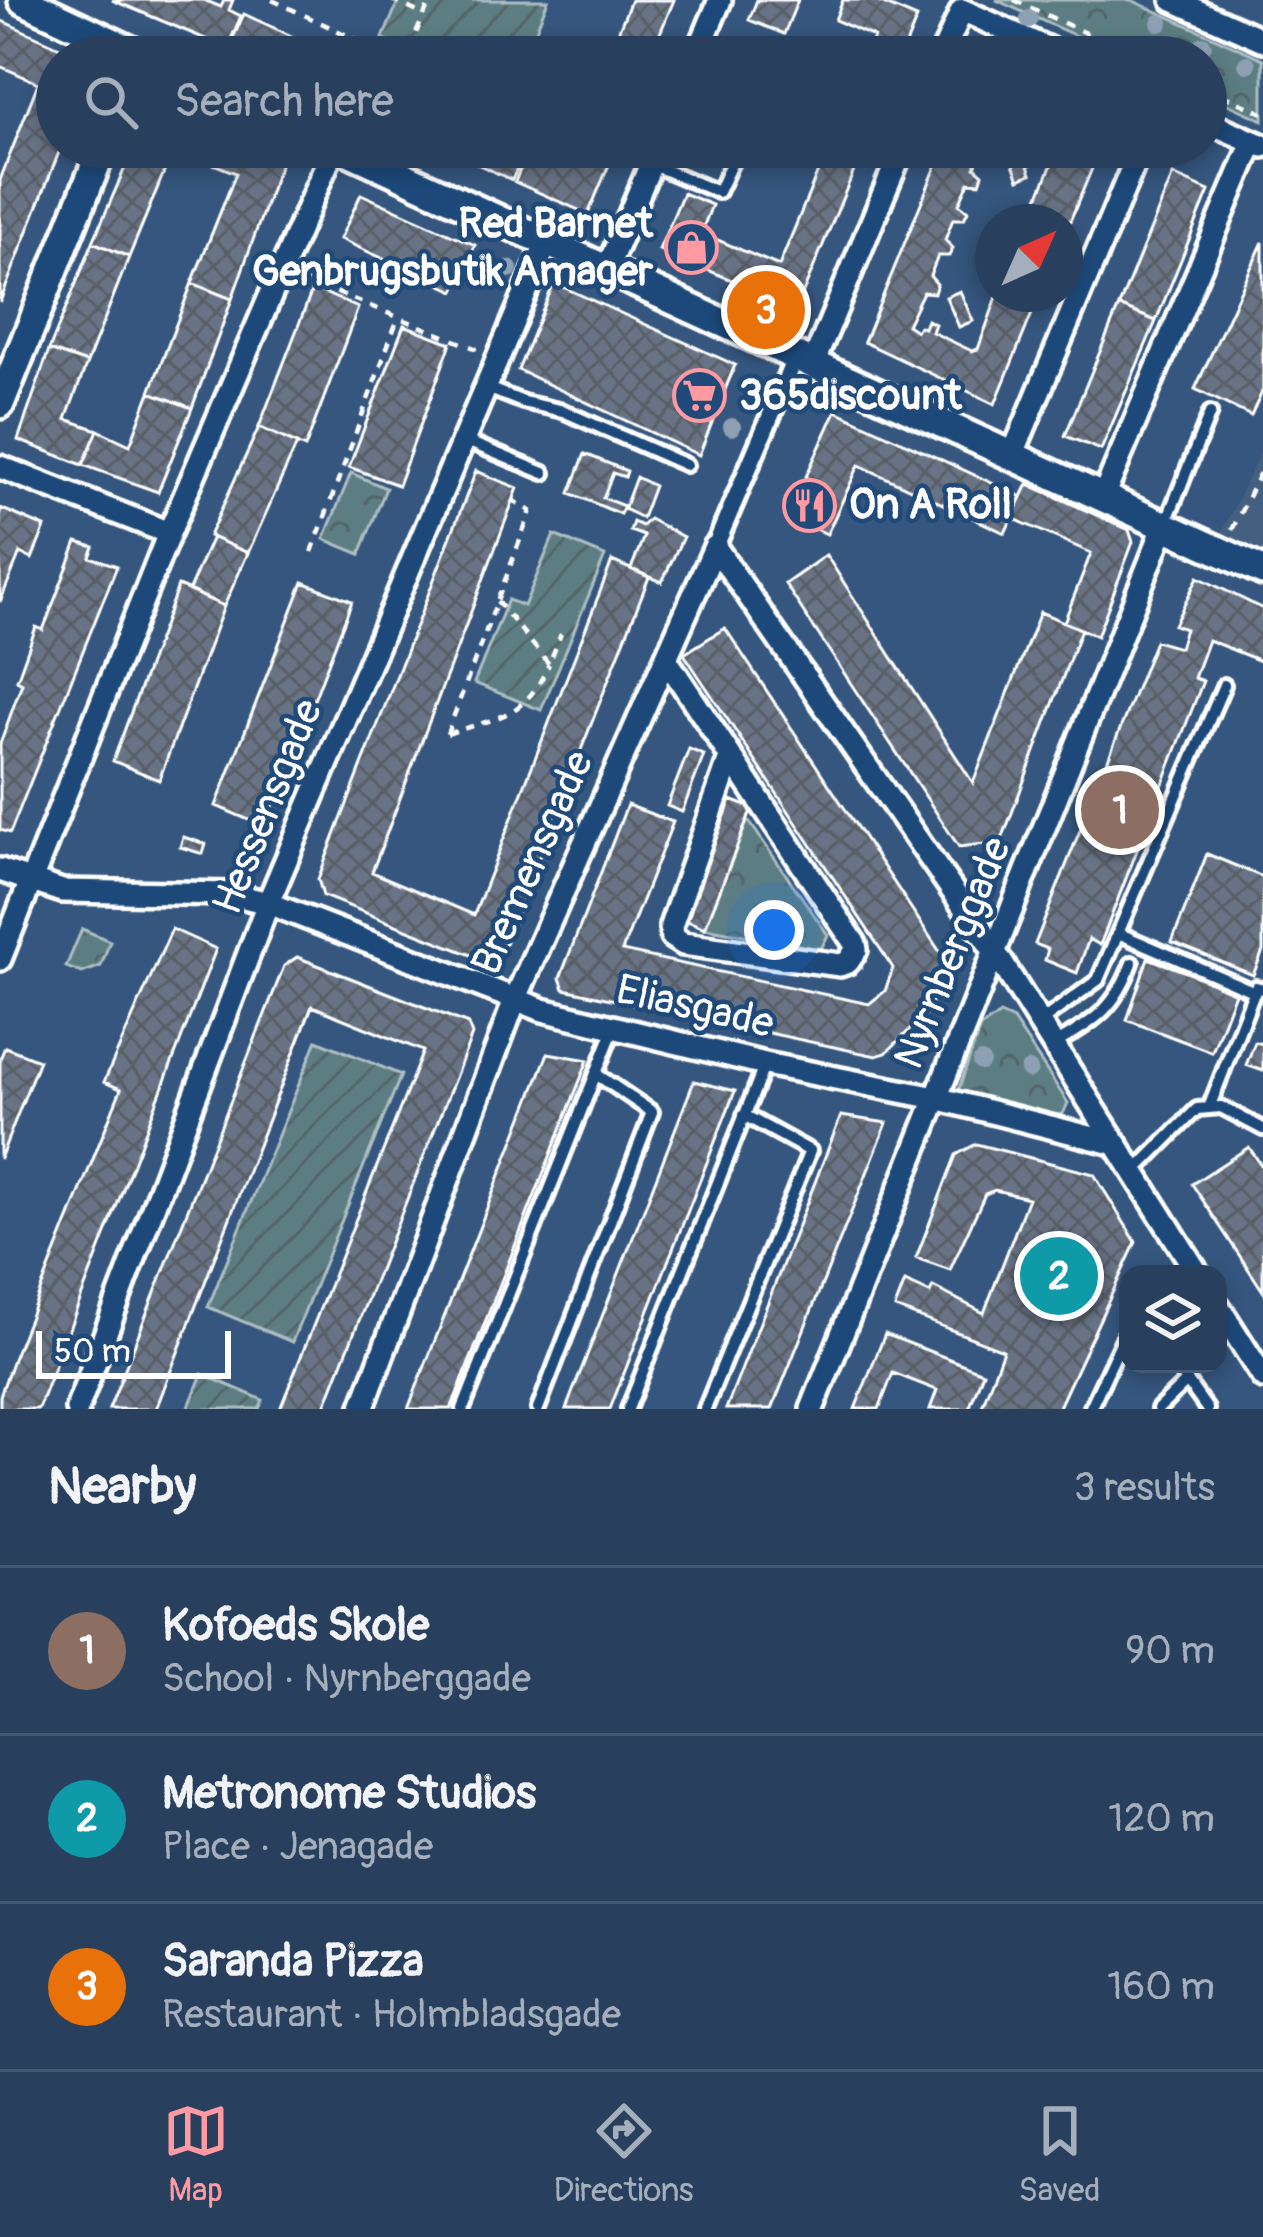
<!DOCTYPE html>
<meta charset="utf-8">
<style>
:root{--surface:#28405e;--page:#344b67;--text:#f1f3f6;--muted:#a5afbc;--line:#445973;--accent:#ff9aa2}
body{margin:0;font-family:Pangolin,sans-serif;background:var(--page);color:var(--text)}
.controls{position:absolute;right:36px;bottom:36px;display:grid;overflow:hidden;border-radius:24px;box-shadow:0 6px 18px #0003}
.controls button{width:108px;height:108px;display:grid;place-items:center;padding:0;border:0;border-bottom:3px solid var(--line);background:var(--surface);color:var(--text);font:60px sans-serif}
.compass{position:absolute;left:975px;top:204px;width:108px;height:108px;border-radius:50%;background:var(--surface);box-shadow:0 6px 18px #0003;rotate:45deg}
.scale{position:absolute;left:36px;bottom:30px;width:195px;box-sizing:border-box;padding-left:12px;border:6px solid #fff;border-top:0;font-size:33px;line-height:42px;white-space:nowrap;color:#fff;-webkit-text-stroke:9px #1f4a7a;paint-order:stroke}
.you{position:absolute;left:774px;top:930px;width:42px;height:42px;margin:-30px;border:9px solid #fff;border-radius:50%;background:#1a73e8;box-shadow:0 0 0 18px #1a73e833}
.badge{display:grid;place-items:center;width:78px;height:78px;border-radius:50%;background:var(--accent);color:#fff;font-size:39px;font-weight:700}
.pin{position:absolute;translate:-50% -50%;border:6px solid #fff;box-shadow:0 3px 12px #0006}
.list{margin:0;padding:0;list-style:none}
h2{display:flex;justify-content:space-between;align-items:center;height:156px;margin:0;padding:0 48px;font-size:51px}
h2 small{font-size:39px;font-weight:400;color:var(--muted)}
.list li{display:grid;grid-template-columns:78px 1fr auto;gap:36px;align-items:center;box-sizing:border-box;height:168px;padding:0 48px;border-top:3px solid var(--line)}
.list b{display:block;font-size:45px;white-space:nowrap}
.list p{margin:0;font-size:39px;white-space:nowrap;color:var(--muted)}
.list em{font-size:39px;font-style:normal;color:var(--muted)}
.icon{flex:none;width:66px;height:66px;fill:none;stroke:currentColor;stroke-width:2;stroke-linecap:round;stroke-linejoin:round}
.map{position:relative;flex:none;width:1263px;height:1409px;overflow:hidden}
.search{position:absolute;background:var(--surface);box-shadow:0 6px 18px #0003;left:36px;right:36px;top:36px;height:132px;display:flex;align-items:center;gap:30px;box-sizing:border-box;padding:0 42px;border-radius:66px;color:var(--muted);font-size:45px}
.sheet{height:660px;background:var(--surface)}
nav{display:flex;justify-content:space-around;align-items:center;box-sizing:border-box;height:168px;border-top:3px solid var(--line);background:var(--surface);font-size:33px;color:var(--muted)}
nav a{display:grid;justify-items:center;gap:6px}
nav .on{color:var(--accent)}
.map>svg:first-child{display:block}
.built{fill:#445f80}
.park{fill:url(#park-crowns);stroke:#adbec1;stroke-width:3}
.garden{fill:url(#garden-furrows);stroke:#adbec1;stroke-width:3}
.building{fill:url(#building-cross-hatch);stroke:#fff;stroke-width:3}
.lines{fill:none;stroke-linecap:round;stroke-linejoin:round}
.service-casing{stroke:#fff;stroke-width:20}
.pedestrian-casing{stroke:#fff;stroke-width:26}
.minor-casing{stroke:#fff;stroke-width:30}
.tertiary-casing{stroke:#fff;stroke-width:36}
.path{stroke:#fff;stroke-width:4.5;stroke-dasharray:9 9;stroke-linecap:butt}
.service{stroke:#1f4a7a;stroke-width:10}
.pedestrian{stroke:#1f4a7a;stroke-width:16}
.minor{stroke:#1f4a7a;stroke-width:21}
.tertiary{stroke:#1f4a7a;stroke-width:27}
.tree{fill:#8ea1b4}
.labels{text-anchor:middle;dominant-baseline:central;stroke-width:9;stroke-linejoin:round;paint-order:stroke}
.poi-label{font-size:42px;font-weight:bold;fill:#fff;stroke:#1f4a7a;text-anchor:start}
.street-label{font-size:42px;fill:#fff;stroke:#1f4a7a}
</style>
<div class="map">
<svg width="1263" height="1409" viewBox="0 0 1263 1409">
<defs>
<pattern id="park-crowns" width="20" height="18" patternUnits="userSpaceOnUse" patternTransform="scale(3)"><rect width="20" height="18" fill="#5b7e83"/><path d="M2 6a3 3 0 1 1 6 0M12 15a3 3 0 1 1 6 0" fill="none" stroke="#546568"/></pattern>
<pattern id="garden-furrows" width="10" height="10" patternUnits="userSpaceOnUse" patternTransform="scale(3)"><rect width="10" height="10" fill="#5b7e83"/><path d="M-1 1l2-2M0 10L10 0M9 11l2-2" fill="none" stroke="#546568"/></pattern>
<pattern id="building-cross-hatch" width="8" height="8" patternUnits="userSpaceOnUse" patternTransform="scale(3)"><rect width="8" height="8" fill="#677386"/><path d="M0 0l8 8M0 8l8-8" fill="none" stroke="#585e66"/></pattern>
</defs>
<rect width="100%" height="100%" fill="#35567e"/>
<filter id="ink" filterUnits="userSpaceOnUse"><feTurbulence type="fractalNoise" baseFrequency=".00833" numOctaves="2"/><feDisplacementMap in="SourceGraphic" scale="24" xChannelSelector="R" yChannelSelector="G"/><feConvolveMatrix kernelMatrix="1 2 1 2 8 2 1 2 1" color-interpolation-filters="sRGB"/></filter>
<g filter="url(#ink)">
<path class="built" d="M 1263,446 L 1263,558 L 1219,538 Z"/>
<path class="park" d="M 996,0 L 1131,0 L 1263,59 L 1263,120 L 1206,94 L 1206,57 L 1123,57 Z
M 351,473 L 386,488 L 360,554 L 324,539 Z
M 748,820 L 828,935 L 821,949 L 705,928 Z
M 82,929 L 110,941 L 101,966 L 82,973 L 66,967 Z
M 1000,1014 L 1013,1020 L 1068,1103 L 1063,1114 L 1053,1116 L 957,1094 L 980,1028 Z"/>
<path class="garden" d="M 399,0 L 548,0 L 525,57 L 418,57 L 383,38 Z
M 554,535 L 605,556 L 541,710 L 474,683 L 508,600 L 524,606 Z
M 317,1040 L 401,1075 L 292,1342 L 208,1307 Z
M 202,1374 L 263,1400 L 259,1409 L 188,1409 Z"/>
<path class="building" d="M 112,0 L 204,0 L 221,7 L 224,0 L 233,0 L 229,10 L 241,16 L 227,48 Z
M 631,0 L 674,0 L 650,57 L 608,57 Z
M 757,0 L 798,0 L 784,34 L 749,20 Z
M 843,0 L 874,0 L 917,18 L 901,57 L 866,57 L 874,37 L 835,20 Z
M 244,14 L 337,57 L 244,57 L 228,49 Z
M 0,20 L 82,57 L 57,57 L 57,147 L 61,147 L 0,302 L 0,180 L 38,83 L 0,66 Z
M 134,147 L 277,147 L 282,159 L 232,299 L 192,283 L 236,173 L 174,148 L 129,257 L 93,242 Z
M 440,147 L 521,147 L 526,149 L 512,180 Z
M 575,147 L 601,147 L 614,153 L 588,214 L 515,182 L 529,148 L 567,165 Z
M 828,147 L 864,147 L 797,307 L 659,250 L 683,193 L 712,205 L 701,233 L 779,266 Z
M 944,147 L 984,147 L 975,167 L 983,174 L 980,183 L 969,182 L 959,204 L 968,211 L 964,219 L 953,219 L 945,240 L 953,248 L 949,256 L 938,256 L 930,276 L 937,284 L 934,293 L 923,292 L 907,325 L 916,331 L 919,326 L 924,328 L 927,320 L 935,324 L 932,332 L 972,351 L 978,349 L 998,294 L 1040,294 L 995,404 L 864,342 Z
M 1006,147 L 1035,147 L 1040,161 L 1028,166 L 1031,174 L 1019,179 Z
M 1059,147 L 1101,147 L 1065,233 L 1065,222 L 1028,222 Z
M 1173,175 L 1209,191 L 1156,321 L 1119,306 Z
M 361,194 L 475,245 L 455,291 L 340,239 Z
M 93,242 L 129,257 L 87,363 L 49,350 Z
M 1263,242 L 1263,390 L 1251,416 L 1195,389 Z
M 192,283 L 232,299 L 192,408 L 150,392 Z
M 554,283 L 735,365 L 699,455 L 518,370 Z
M 313,288 L 358,308 L 305,448 L 259,427 Z
M 960,291 L 973,321 L 959,327 L 946,297 Z
M 1119,306 L 1156,321 L 1101,450 L 1065,436 Z
M 404,325 L 451,343 L 398,485 L 349,467 Z
M 49,350 L 87,363 L 66,419 L 98,430 L 83,465 L 18,440 Z
M 150,392 L 192,408 L 158,492 L 83,465 L 98,430 L 130,445 Z
M 836,411 L 1022,497 L 1005,533 L 859,465 L 827,534 L 788,516 Z
M 259,427 L 297,444 L 248,553 L 209,536 Z
M 585,454 L 627,471 L 625,477 L 613,473 L 603,498 L 624,506 L 620,514 L 570,493 Z
M 476,471 L 518,488 L 372,872 L 474,915 L 612,561 L 649,577 L 502,951 L 495,950 L 489,962 L 323,896 L 318,879 Z
M 636,477 L 654,486 L 642,518 L 624,509 Z
M 1028,484 L 1129,530 L 1133,542 L 1097,636 L 1064,622 L 1091,553 L 1012,518 Z
M 0,508 L 45,527 L 32,559 L 20,553 L 0,602 Z
M 649,519 L 683,537 L 662,582 L 631,569 L 644,536 L 630,531 L 633,522 L 642,526 Z
M 212,537 L 248,553 L 224,606 L 189,590 Z
M 77,542 L 94,547 L 90,557 L 117,566 L 10,833 L 0,830 L 0,744 L 22,683 L 17,680 L 36,627 L 43,630 Z
M 826,555 L 973,783 L 1040,612 L 1081,629 L 1001,842 L 959,847 L 785,584 Z
M 1198,577 L 1263,609 L 1263,662 L 1208,640 L 1194,678 L 1203,681 L 1100,945 L 1089,939 L 1077,973 L 1045,960 L 1048,949 L 1035,944 L 1155,641 L 1179,648 L 1185,629 L 1174,625 Z
M 303,582 L 352,601 L 265,827 L 216,806 Z
M 178,586 L 224,606 L 159,780 L 113,761 Z
M 725,628 L 944,958 L 945,970 L 927,1013 L 886,1053 L 876,1056 L 564,989 L 560,978 L 627,805 L 673,822 L 622,951 L 869,1004 L 885,991 L 893,968 L 684,654 Z
M 689,749 L 704,755 L 682,812 L 667,806 Z
M 731,800 L 752,808 L 705,928 L 685,920 Z
M 183,837 L 206,844 L 203,854 L 180,847 Z
M 1207,854 L 1263,877 L 1263,951 L 1253,975 L 1172,942 Z
M 172,929 L 216,949 L 38,1409 L 0,1409 L 0,1396 L 13,1359 L 121,1089 L 104,1082 Z
M 297,957 L 468,1024 L 472,1035 L 324,1409 L 280,1409 L 423,1051 L 312,1006 L 156,1409 L 109,1409 L 284,966 Z
M 1148,958 L 1236,990 L 1212,1052 L 1127,1020 Z
M 1255,1042 L 1263,1044 L 1263,1071 L 1246,1065 Z
M 5,1047 L 39,1060 L 0,1159 L 0,1059 Z
M 548,1053 L 588,1060 L 451,1409 L 408,1409 Z
M 694,1081 L 735,1091 L 610,1409 L 566,1409 Z
M 841,1116 L 887,1123 L 772,1409 L 726,1409 Z
M 976,1144 L 1094,1174 L 1136,1242 L 1058,1409 L 981,1409 L 1003,1350 L 895,1308 L 905,1282 L 930,1293 L 933,1287 L 984,1313 L 1028,1198 L 995,1190 L 985,1194 L 950,1270 L 916,1258 L 956,1155 Z
M 1249,1147 L 1263,1168 L 1263,1291 L 1192,1184 Z
M 885,1334 L 983,1372 L 969,1409 L 930,1409 L 937,1390 L 893,1373 L 879,1409 L 855,1409 Z"/>
<g class="lines">
<defs>
<path id="service" d="M 239,57 L 240,55
M 651,164 L 718,192 L 739,147
M 485,387 L 523,402 L 563,411 L 686,465
M 464,440 L 544,473
M 1165,525 L 1210,413
M 1118,933 L 1255,992
M 1040,1022 L 1098,980 L 1224,685
M 1054,1045 C 1096,1019 1114,1010 1132,963
M 1209,1108 L 1256,987 L 1263,989
M 1134,1172 L 1197,1109 L 1221,1107 L 1263,1129
M 1175,1364 L 1207,1409
M 463,1409 L 614,1028
M 538,1409 L 652,1112 L 596,1074
M 628,1409 L 765,1064
M 705,1409 L 810,1151 L 744,1115
M 1090,1409 L 1128,1328
M 1158,1409 L 1187,1381"/>
<path id="pedestrian" d="M 715,547 L 796,356"/>
<path id="minor" d="M 1173,0 L 1263,40
M 696,57 L 720,0
M 941,57 L 962,10 L 1066,57
M 1206,121 L 1263,146
M 607,269 L 658,147
M 813,364 L 903,147
M 1012,456 L 1141,147
M 0,467 L 169,533
M 1103,497 L 1253,142
M 715,547 L 995,952 L 1198,1274
M 666,659 L 855,944 L 856,950 L 848,962 L 840,965 L 683,944 L 672,937 L 671,926 L 730,758
M 0,870 L 62,891 L 232,894 L 268,903 L 543,1010 L 765,1064 L 936,1098 L 1117,1144
M 0,959 L 169,533 L 334,147
M 1218,1306 L 1263,1377
M 77,1409 L 268,903 L 547,242
M 362,1409 L 515,1000 L 715,547
M 812,1409 L 1165,525"/>
<path id="tertiary" d="M 23,0 L 144,57
M 340,147 L 1263,571
M 0,404 L 103,147"/>
</defs>
<use href="#service" class="service-casing"/>
<use href="#pedestrian" class="pedestrian-casing"/>
<use href="#minor" class="minor-casing"/>
<use href="#tertiary" class="tertiary-casing"/>
<path class="path" d="M 272,0 L 377,49 L 398,44 L 425,57
M 392,0 L 424,15
M 1014,0 L 1137,57
M 409,49 L 431,0
M 1206,88 L 1263,113
M 303,279 L 477,349
M 1232,530 L 1263,466
M 312,552 L 398,318
M 497,601 L 549,664 L 561,634
M 447,734 L 531,511 L 513,500
M 447,734 C 500,716 524,719 549,664"/>
<use href="#service" class="service"/>
<use href="#pedestrian" class="pedestrian"/>
<use href="#minor" class="minor"/>
<use href="#tertiary" class="tertiary"/>
</g>
<g class="tree">
<circle cx="1029" cy="19" r="9"/>
<circle cx="1160" cy="23" r="9"/>
<circle cx="1203" cy="45" r="9"/>
<circle cx="1247" cy="64" r="9"/>
<circle cx="509" cy="269" r="9"/>
<circle cx="541" cy="284" r="9"/>
<circle cx="732" cy="427" r="9"/>
<circle cx="981" cy="1062" r="9"/>
<circle cx="1029" cy="1070" r="9"/>
</g>
</g>
<defs>
<symbol id="shop-ring" viewBox="-11 -11 22 22"><circle r="9.5" fill="#1f4a7a" stroke="#ff9aa2" stroke-width="1.5"/><path d="M-5-2.5h2.3a2.7 3.5 0 0 1 5.4 0H5L5.5 6h-11ZM-1.5-2.5h3a1.5 2.3 0 0 0-3 0Z" fill="#ff9aa2"/></symbol>
<symbol id="supermarket-ring" viewBox="-11 -11 22 22"><circle r="9.5" fill="#1f4a7a" stroke="#ff9aa2" stroke-width="1.5"/><path d="M-6-5.5h2.5l.6 2H6L4.5 2H-2.5L-4.4-4H-6ZM-1.5 3.2a1.3 1.3 0 1 0 .1 0ZM3 3.2a1.3 1.3 0 1 0 .1 0Z" fill="#ff9aa2"/></symbol>
<symbol id="restaurant-ring" viewBox="-11 -11 22 22"><circle r="9.5" fill="#1f4a7a" stroke="#ff9aa2" stroke-width="1.5"/><path d="M-5-6h1v4h1v-4h1v4h1v-4h1v5L-1.5 .5V6h-2V.5L-5-1ZM5-6V6H3V1.5H1.5Q1.5-4 5-6Z" fill="#ff9aa2"/></symbol>
</defs>
<g fill-rule="evenodd">
<use href="#shop-ring" x="662" y="218" width="59" height="59"/>
<use href="#supermarket-ring" x="670" y="366" width="59" height="59"/>
<use href="#restaurant-ring" x="780" y="476" width="59" height="59"/>
</g>
<g class="labels">
<g class="poi-label">
<text x="653" y="224" text-anchor="end">Red Barnet<tspan x="653" dy="48">Genbrugsbutik Amager</tspan></text>
<text x="739" y="396">365discount</text>
<text x="849" y="505">On A Roll</text>
</g>
<g class="street-label">
<text transform="translate(268 807) rotate(-68)">Hessensgade</text>
<text transform="translate(533 863) rotate(-66)">Bremensgade</text>
<text transform="translate(953 953) rotate(-68)">Nyrnberggade</text>
<text transform="translate(695 1007) rotate(13)">Eliasgade</text>
</g>
</g>
</svg>
<div class="controls">
<button><svg class="icon" aria-label="layers" viewBox="0 0 24 24"><path d="M12 4l9 5-9 5-9-5zM3 14l9 5 9-5"/></svg></button>
</div>
<svg class="compass" viewBox="-18 -18 36 36"><path d="M0-13l5 13h-10z" fill="#e53935"/><path d="M0 13l5-13h-10z" fill="#a5afbc"/></svg>
<div class="scale">50 m</div>
<div class="you"></div>
<div class="pin badge" style="left:1120px;top:810px;background:#8d6e63">1</div>
<div class="pin badge" style="left:1059px;top:1276px;background:#0f9aa8">2</div>
<div class="pin badge" style="left:766px;top:310px;background:#e8710a">3</div>
<div class="search"><svg class="icon" aria-label="search" viewBox="0 0 24 24"><circle cx="10" cy="10" r="6"/><path d="M15 15l6 6"/></svg>Search here</div>
</div>
<section class="sheet">
<h2>Nearby<small>3 results</small></h2>
<ul class="list">
<li><span class="badge" style="background:#8d6e63">1</span><div><b>Kofoeds Skole</b><p>School · Nyrnberggade</p></div><em>90 m</em></li>
<li><span class="badge" style="background:#0f9aa8">2</span><div><b>Metronome Studios</b><p>Place · Jenagade</p></div><em>120 m</em></li>
<li><span class="badge" style="background:#e8710a">3</span><div><b>Saranda Pizza</b><p>Restaurant · Holmbladsgade</p></div><em>160 m</em></li>
</ul>
</section>
<nav>
<a class="on"><svg class="icon" aria-label="map" viewBox="0 0 24 24"><path d="M3 6l6-2 6 2 6-2v14l-6 2-6-2-6 2zM9 4v14M15 6v14"/></svg>Map</a>
<a><svg class="icon" aria-label="directions" viewBox="0 0 24 24"><path d="M12 3l9 9-9 9-9-9zM9 14v-3h6M13 9l2 2-2 2"/></svg>Directions</a>
<a><svg class="icon" aria-label="saved" viewBox="0 0 24 24"><path d="M7 4h10v16l-5-4-5 4z"/></svg>Saved</a>
</nav>
